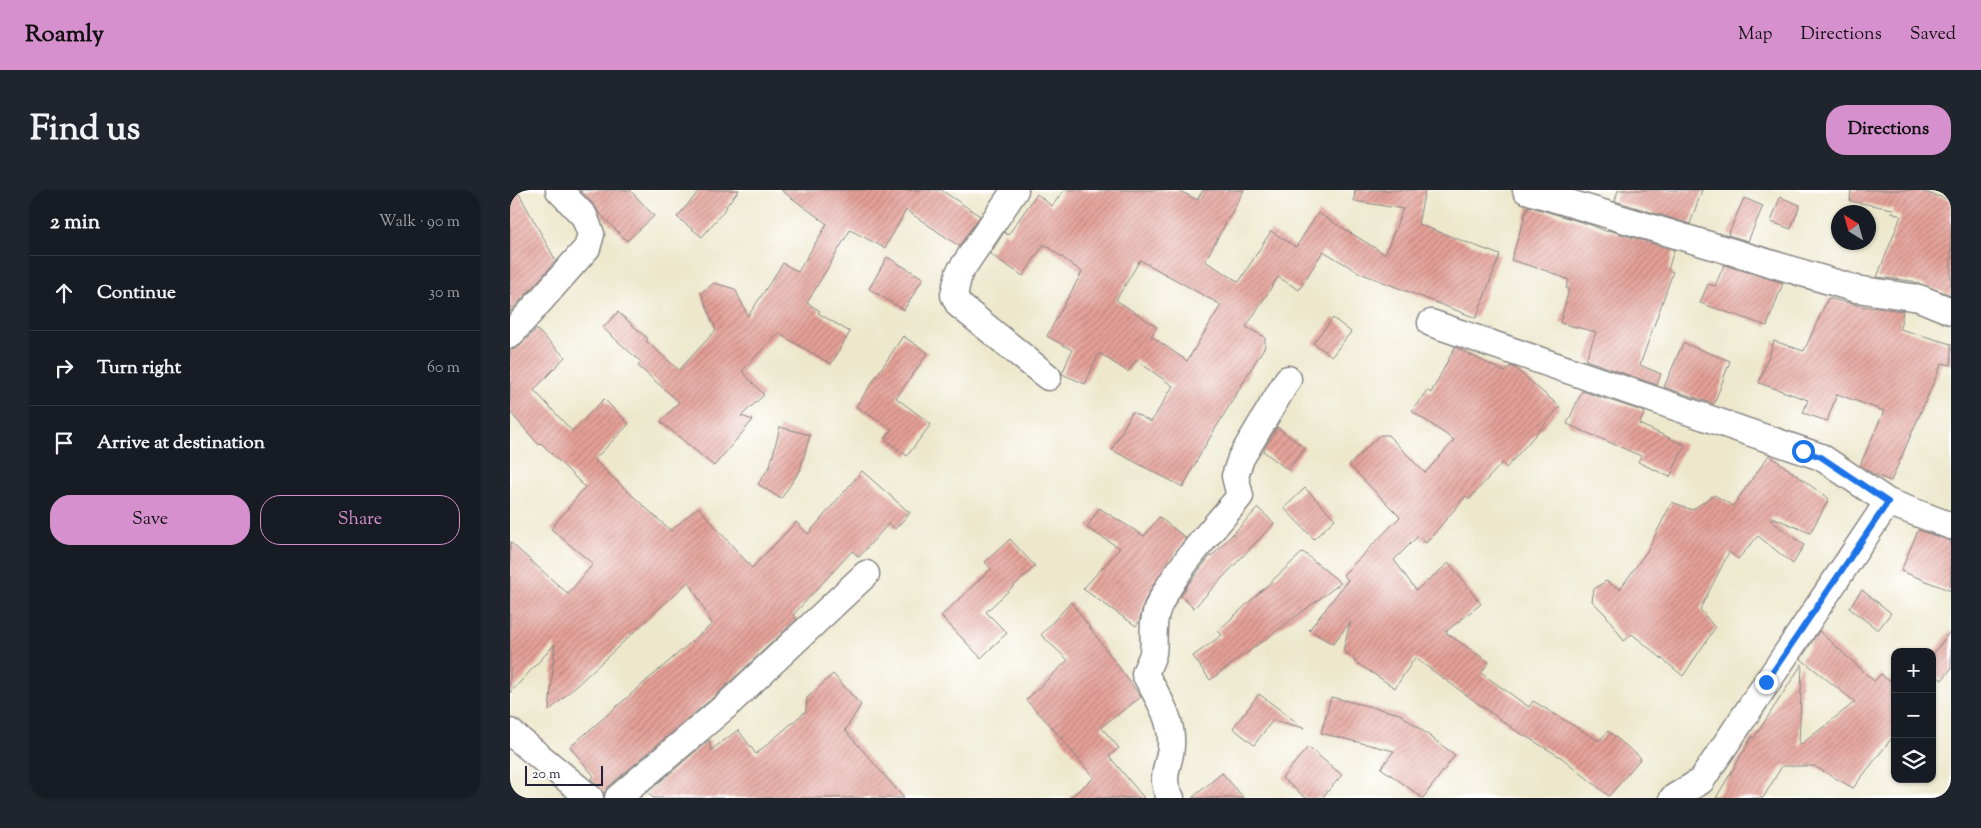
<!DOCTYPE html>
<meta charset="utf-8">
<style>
:root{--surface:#171b24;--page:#20242c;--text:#f1f3f6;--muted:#9ea1a6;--line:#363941;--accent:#d690ce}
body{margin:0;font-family:"Sorts Mill Goudy",serif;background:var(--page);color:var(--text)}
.controls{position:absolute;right:15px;bottom:15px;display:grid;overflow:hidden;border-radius:10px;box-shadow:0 1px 4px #0004}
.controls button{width:45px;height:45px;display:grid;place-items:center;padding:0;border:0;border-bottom:1px solid var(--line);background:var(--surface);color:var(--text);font:25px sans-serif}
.compass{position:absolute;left:1321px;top:15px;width:45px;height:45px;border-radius:50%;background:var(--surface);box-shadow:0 1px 4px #0004;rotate:323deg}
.scale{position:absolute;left:15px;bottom:12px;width:78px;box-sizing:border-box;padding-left:5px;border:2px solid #22223b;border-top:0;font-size:14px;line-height:18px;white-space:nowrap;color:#22223b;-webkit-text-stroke:4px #fff;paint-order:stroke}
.stop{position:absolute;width:15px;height:15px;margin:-11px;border:4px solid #1a73e8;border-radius:50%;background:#fff}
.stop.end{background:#1a73e8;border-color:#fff;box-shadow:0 1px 5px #0008}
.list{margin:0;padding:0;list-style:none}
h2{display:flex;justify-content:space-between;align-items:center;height:65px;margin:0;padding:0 20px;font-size:21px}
h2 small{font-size:16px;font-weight:400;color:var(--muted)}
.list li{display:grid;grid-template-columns:32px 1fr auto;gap:15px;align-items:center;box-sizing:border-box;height:75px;padding:0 20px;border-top:1px solid var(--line)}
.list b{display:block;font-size:19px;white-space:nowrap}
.list em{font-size:16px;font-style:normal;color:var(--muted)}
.actions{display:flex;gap:10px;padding:15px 20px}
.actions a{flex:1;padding:11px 0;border:1px solid var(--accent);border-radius:20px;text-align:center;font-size:18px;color:var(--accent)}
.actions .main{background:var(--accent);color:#111}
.icon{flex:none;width:28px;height:28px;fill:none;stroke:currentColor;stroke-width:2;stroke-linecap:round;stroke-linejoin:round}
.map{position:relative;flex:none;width:1441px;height:608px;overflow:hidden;border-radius:20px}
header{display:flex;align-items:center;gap:30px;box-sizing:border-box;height:70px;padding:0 25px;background:var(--accent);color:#111}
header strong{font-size:24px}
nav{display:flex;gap:28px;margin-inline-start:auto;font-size:18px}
.intro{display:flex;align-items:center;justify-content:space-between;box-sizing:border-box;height:120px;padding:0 30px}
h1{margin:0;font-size:35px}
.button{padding:12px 22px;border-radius:20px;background:var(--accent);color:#111;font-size:18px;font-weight:700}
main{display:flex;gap:30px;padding:0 30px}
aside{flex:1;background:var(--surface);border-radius:20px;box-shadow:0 1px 4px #0004}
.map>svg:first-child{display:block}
.building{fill:url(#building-hatch);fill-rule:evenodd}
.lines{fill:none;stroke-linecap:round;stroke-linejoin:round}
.street-casing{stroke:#888584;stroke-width:29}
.street{stroke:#fff;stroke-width:26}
.route{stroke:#1a73e8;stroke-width:6}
</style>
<header>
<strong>Roamly</strong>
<nav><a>Map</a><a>Directions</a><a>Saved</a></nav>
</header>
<div class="intro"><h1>Find us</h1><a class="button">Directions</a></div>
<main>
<aside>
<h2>2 min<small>Walk · 90 m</small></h2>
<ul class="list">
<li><svg class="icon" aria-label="ahead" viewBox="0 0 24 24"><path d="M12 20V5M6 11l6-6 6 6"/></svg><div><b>Continue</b></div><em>30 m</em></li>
<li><svg class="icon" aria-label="right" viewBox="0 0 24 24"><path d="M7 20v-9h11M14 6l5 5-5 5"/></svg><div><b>Turn right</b></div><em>60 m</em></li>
<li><svg class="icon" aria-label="arrive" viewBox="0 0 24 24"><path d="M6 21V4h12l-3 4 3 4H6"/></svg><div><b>Arrive at destination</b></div></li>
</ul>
<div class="actions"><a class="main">Save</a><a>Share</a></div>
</aside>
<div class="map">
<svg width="1441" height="608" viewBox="0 0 1441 608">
<defs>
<pattern id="building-hatch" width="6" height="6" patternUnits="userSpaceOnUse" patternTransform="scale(1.25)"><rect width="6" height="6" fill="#e4a097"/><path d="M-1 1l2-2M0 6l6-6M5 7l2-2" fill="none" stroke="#b8827c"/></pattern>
</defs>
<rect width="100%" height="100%" fill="#fff"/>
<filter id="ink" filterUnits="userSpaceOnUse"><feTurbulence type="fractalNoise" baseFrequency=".02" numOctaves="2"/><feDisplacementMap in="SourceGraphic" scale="10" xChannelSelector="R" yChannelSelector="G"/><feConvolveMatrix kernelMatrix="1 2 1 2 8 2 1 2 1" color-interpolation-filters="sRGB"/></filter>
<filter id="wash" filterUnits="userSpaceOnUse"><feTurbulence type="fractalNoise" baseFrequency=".0096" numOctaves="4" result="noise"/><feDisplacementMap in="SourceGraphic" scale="20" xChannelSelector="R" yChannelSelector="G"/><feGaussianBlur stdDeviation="1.12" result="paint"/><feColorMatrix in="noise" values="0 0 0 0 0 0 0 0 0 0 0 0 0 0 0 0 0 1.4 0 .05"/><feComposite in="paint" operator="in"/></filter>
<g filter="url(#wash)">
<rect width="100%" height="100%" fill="#ede8cc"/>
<g id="blocks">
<path class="building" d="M 0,0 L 7,0 L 46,71 L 0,122 Z
M 70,0 L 120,0 L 144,26 L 117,51 L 89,23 L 85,16 Z
M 190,0 L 229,0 L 216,16 L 217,17 L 192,47 L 167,27 Z
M 271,0 L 431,0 L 470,26 L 449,56 L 396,20 L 375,58 L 340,40 L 297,113 L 310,121 L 308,123 L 340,142 L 321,174 L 268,143 L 232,181 L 254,205 L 231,226 L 243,230 L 204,276 L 151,232 L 169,212 L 128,176 L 131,172 L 93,138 L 108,122 L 138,149 L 136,151 L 169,180 L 206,140 L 191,103 L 204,93 L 225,99 L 238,126 L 273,73 L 288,82 L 317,34 Z
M 554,0 L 668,0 L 687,10 L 693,0 L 734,0 L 695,71 L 729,92 L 761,41 L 786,57 L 808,23 L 875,64 L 893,19 L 844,11 L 845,0 L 915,0 L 908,34 L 990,65 L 966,128 L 850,83 L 813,61 L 789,100 L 768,87 L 736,137 L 755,147 L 755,156 L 692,261 L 673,297 L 602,260 L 622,222 L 641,232 L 663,196 L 626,170 L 618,182 L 589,163 L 575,194 L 552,184 L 562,160 L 537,146 L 572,82 L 534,54 L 513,86 L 480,64 L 494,42 L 498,45 L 527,4 L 542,16 ZM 630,70 L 711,115 L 677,171 L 641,146 L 647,137 L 606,110 Z
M 1108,0 L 1192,0 L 1180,34 L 1105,11 Z
M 1341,0 L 1407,0 L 1441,10 L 1441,105 L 1402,91 L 1367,87 L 1391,26 L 1382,23 L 1383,19 L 1340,11 Z
M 1270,7 L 1290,15 L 1281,39 L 1261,32 Z
M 1234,8 L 1253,16 L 1238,51 L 1218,45 Z
M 1018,16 L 1081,35 L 1098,42 L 1098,40 L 1164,60 L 1158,80 L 1163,82 L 1130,175 L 1151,184 L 1147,195 L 1076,170 L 1086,142 L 1050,133 L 1059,99 L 1056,98 L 1059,90 L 1037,81 L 1001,70 Z
M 377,67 L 413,88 L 394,120 L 359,99 Z
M 1214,75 L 1273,93 L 1257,136 L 1190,113 L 1198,94 L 1205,96 Z
M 1318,108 L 1351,116 L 1393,121 L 1390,139 L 1441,154 L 1441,175 L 1432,173 L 1381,291 L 1363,284 L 1350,275 L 1374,221 L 1327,204 L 1317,231 L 1293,223 L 1298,210 L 1249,193 L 1264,151 L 1294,161 Z
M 823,128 L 841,142 L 822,166 L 803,153 Z
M 26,139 L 55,167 L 24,200 L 62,241 L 94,209 L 119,234 L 84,270 L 161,341 L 188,317 L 242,378 L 286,332 L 298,344 L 352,281 L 400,323 L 385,339 L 379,333 L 349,367 L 342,361 L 283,425 L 287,429 L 207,504 L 98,597 L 94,603 L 81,589 L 84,586 L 60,557 L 202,434 L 179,391 L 39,521 L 45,454 L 0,503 L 0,352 L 58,404 L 83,374 L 41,339 L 75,297 L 31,253 L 29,255 L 0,222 L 0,160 L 5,159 L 11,155 Z
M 393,146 L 418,163 L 386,208 L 421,234 L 397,266 L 375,249 L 382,239 L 346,217 Z
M 1173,153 L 1220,171 L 1204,214 L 1154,197 Z
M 945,157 L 995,182 L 1000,176 L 1005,178 L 1050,217 L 996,278 L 992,273 L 959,309 L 956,306 L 916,353 L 908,346 L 884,370 L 906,400 L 939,373 L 971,414 L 935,442 L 979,472 L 971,483 L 1019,517 L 1023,511 L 1089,551 L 1098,541 L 1131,568 L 1099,606 L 1052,568 L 1005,540 L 905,468 L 885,498 L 844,471 L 845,469 L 833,461 L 840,432 L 823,454 L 799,440 L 838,390 L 833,385 L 890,327 L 839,275 L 870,245 L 878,245 L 915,283 L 944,250 L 902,221 L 917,200 L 921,203 Z
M 1072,201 L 1135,222 L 1129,234 L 1175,255 L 1160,287 L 1128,272 L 1131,266 L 1057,234 Z
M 270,237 L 300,245 L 290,280 L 271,309 L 248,294 L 260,276 Z
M 767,237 L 795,258 L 778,280 L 753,261 Z
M 1259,265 L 1319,309 L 1300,343 L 1262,327 L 1260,330 L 1294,355 L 1283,374 L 1248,346 L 1228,369 L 1219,362 L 1190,419 L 1205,438 L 1173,486 L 1122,444 L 1114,451 L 1096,425 L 1082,411 L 1084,399 L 1096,391 L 1110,399 L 1137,361 L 1162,312 L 1182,320 L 1204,305 L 1223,316 Z
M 795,298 L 825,329 L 804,349 L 774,318 Z
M 589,318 L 634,346 L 649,327 L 676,348 L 643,395 L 634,412 L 629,432 L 626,436 L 573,399 L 610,358 L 577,338 Z
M 748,318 L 764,333 L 684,418 L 671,406 L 677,396 L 700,366 L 701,367 Z
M 1408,340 L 1441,351 L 1441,401 L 1391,381 Z
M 500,349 L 525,376 L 476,422 L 497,443 L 471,468 L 431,426 L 481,379 L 475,372 Z
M 793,362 L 831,393 L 700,490 L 683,466 L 712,445 L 708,441 Z
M 1352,400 L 1381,423 L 1368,440 L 1339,418 Z
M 561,412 L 631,507 L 591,537 L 609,558 L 599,566 L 634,608 L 559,608 L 584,588 L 540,535 L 516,510 L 558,470 L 531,445 Z
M 1441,440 L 1441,479 L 1432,490 L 1422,483 L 1422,466 Z
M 1309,441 L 1364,491 L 1371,484 L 1379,491 L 1385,484 L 1385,544 L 1343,598 L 1304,576 L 1272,576 L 1253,608 L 1206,608 L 1242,547 L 1244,548 L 1292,474 L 1289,556 L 1345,512 L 1291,469 Z
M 323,484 L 351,515 L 335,540 L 394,608 L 143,608 L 138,602 L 199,550 L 201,560 L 228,540 L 246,564 L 296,521 L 297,508 Z
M 749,504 L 794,538 L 763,530 L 744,555 L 723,538 Z
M 821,507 L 890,524 L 945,565 L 913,608 L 871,578 L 884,561 L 811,543 Z
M 798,557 L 832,585 L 812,608 L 796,608 L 772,588 Z
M 712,583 L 734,608 L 682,608 Z"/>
</g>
</g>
<g filter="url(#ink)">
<use href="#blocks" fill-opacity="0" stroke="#888584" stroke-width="1"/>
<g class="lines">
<defs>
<path id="street" d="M 505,0 L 449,83 L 444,105 L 449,115 L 538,187
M 1016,0 L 1346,99 L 1409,108 L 1441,121
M 921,133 L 1311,267 L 1378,312 L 1441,336
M 0,145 L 77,58 L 81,44 L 74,26 L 49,0
M 0,542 L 80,608
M 108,608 L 217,515 L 356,384
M 661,608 C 648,588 660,575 661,556 C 663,529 647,506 635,484 C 637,477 642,469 643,463 C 645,447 641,434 648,417 C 667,376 702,341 730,306 L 725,286 L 731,268 L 778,189
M 1163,608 L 1191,591 L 1378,312"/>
</defs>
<use href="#street" class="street-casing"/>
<use href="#street" class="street"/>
</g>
</g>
<g class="lines" filter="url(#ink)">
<path class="route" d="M 1256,492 L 1378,312 L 1311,267 L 1293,261"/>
</g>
</svg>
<div class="controls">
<button>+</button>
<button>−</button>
<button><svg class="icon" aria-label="layers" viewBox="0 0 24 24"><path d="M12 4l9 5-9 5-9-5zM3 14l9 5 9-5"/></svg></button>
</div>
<svg class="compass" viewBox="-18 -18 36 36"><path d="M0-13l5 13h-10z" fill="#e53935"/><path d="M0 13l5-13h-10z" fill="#9ea1a6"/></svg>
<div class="scale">20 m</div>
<div class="stop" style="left:1293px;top:261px"></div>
<div class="stop end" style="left:1256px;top:492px"></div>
</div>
</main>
